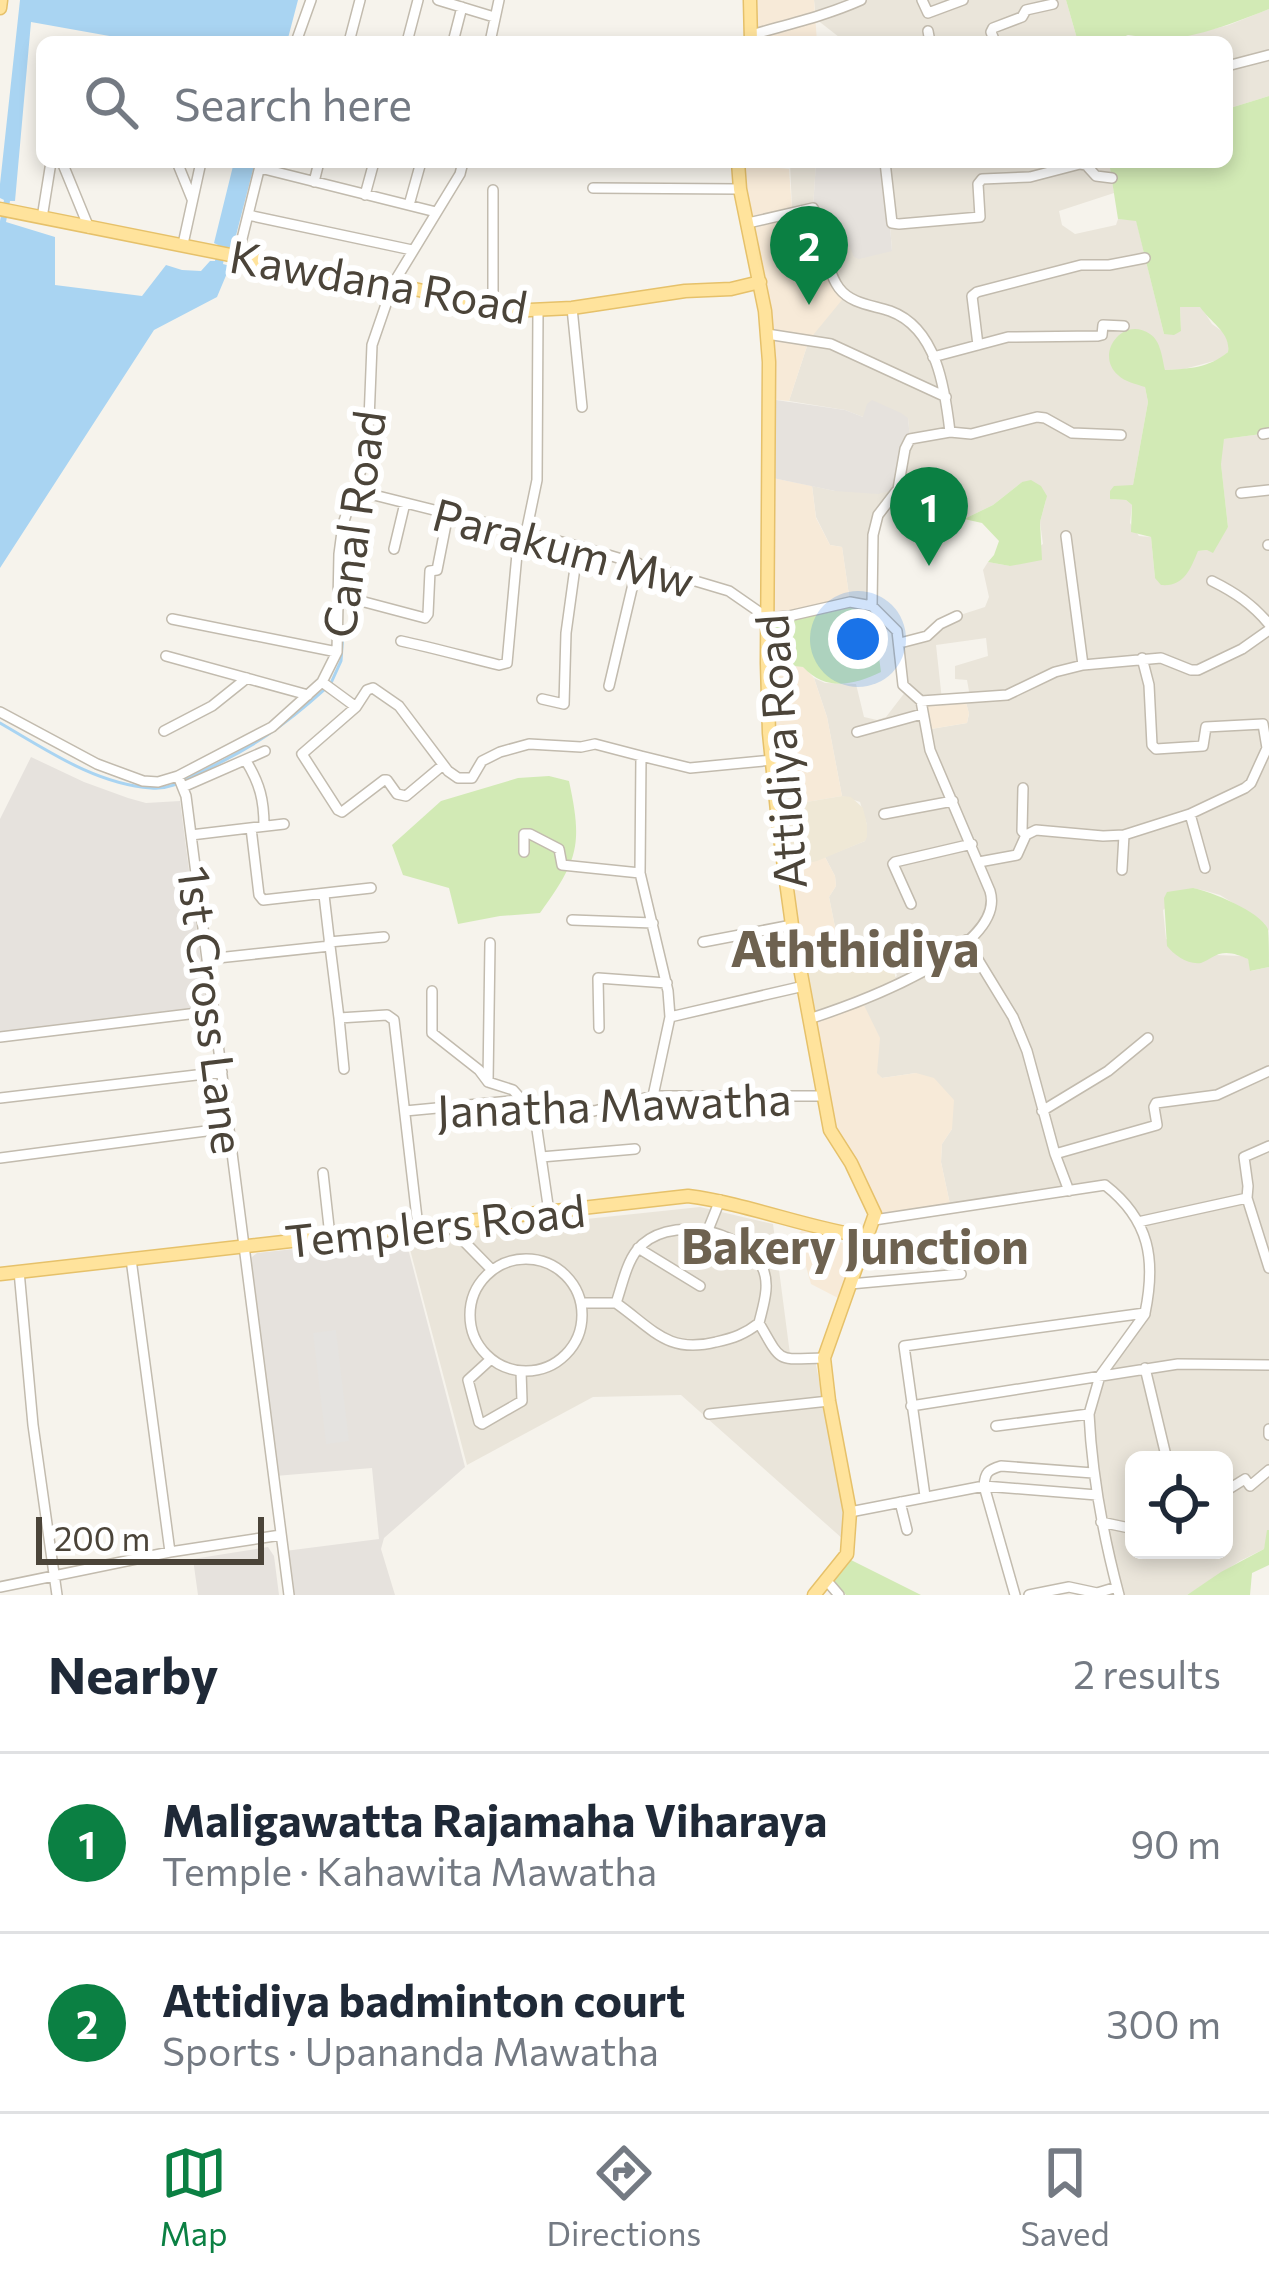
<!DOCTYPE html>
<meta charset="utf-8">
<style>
:root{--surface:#fff;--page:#f2f2f3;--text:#1f2937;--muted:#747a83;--line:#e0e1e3;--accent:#0b8043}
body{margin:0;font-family:Commissioner,sans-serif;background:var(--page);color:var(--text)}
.controls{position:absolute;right:36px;bottom:36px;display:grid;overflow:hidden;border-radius:18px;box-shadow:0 6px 18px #0003}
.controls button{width:108px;height:108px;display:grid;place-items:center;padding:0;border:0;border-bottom:3px solid var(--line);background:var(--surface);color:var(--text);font:60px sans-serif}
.scale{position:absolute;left:36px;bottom:30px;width:228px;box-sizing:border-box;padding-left:12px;border:6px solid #4b4439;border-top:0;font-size:33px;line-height:42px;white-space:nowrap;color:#4b4439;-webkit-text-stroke:9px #fff;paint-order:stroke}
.you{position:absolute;left:858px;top:639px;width:42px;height:42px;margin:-30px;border:9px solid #fff;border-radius:50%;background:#1a73e8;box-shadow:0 0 0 18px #1a73e833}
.badge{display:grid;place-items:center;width:78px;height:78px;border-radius:50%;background:var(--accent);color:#fff;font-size:39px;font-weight:700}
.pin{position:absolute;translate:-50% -99px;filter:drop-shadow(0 3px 6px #0008)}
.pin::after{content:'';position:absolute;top:63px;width:42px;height:36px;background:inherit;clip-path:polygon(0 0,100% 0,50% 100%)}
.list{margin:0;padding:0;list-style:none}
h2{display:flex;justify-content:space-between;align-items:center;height:156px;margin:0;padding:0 48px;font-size:51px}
h2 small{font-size:39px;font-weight:400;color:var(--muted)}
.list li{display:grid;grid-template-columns:78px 1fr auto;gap:36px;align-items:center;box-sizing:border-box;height:180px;padding:0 48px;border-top:3px solid var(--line)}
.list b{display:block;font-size:45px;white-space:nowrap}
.list p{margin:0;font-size:39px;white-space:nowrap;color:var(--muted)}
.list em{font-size:39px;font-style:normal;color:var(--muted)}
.icon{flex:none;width:66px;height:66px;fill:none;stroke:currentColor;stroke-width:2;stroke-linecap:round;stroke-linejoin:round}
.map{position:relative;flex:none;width:1269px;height:1595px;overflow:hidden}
.search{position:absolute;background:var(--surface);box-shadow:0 6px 18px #0003;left:36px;right:36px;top:36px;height:132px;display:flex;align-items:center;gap:30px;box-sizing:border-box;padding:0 42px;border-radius:18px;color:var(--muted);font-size:45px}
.sheet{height:516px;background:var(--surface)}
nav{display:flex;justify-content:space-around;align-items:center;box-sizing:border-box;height:168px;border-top:3px solid var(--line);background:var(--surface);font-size:33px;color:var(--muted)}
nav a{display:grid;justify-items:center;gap:6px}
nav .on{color:var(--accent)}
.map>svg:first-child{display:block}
.residential{fill:#eae5da;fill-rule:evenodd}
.commercial{fill:#f7ead8}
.industrial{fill:#e6e2dd}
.education{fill:#efe8d6}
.green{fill:#d2eab5}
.parking{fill:#e5e3e0}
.water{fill:#a9d4f2}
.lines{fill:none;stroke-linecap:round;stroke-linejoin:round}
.stream{stroke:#a9d4f2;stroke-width:3}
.minor-casing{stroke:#c2bbae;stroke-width:12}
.major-casing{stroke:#e6c16a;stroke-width:15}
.minor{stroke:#fff;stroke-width:9}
.major{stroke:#ffe39c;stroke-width:12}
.labels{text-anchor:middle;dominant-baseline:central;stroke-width:12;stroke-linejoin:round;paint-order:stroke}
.street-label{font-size:45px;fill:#4b4439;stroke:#fff}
.neighbourhood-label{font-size:48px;font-weight:bold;fill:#6e6250;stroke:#fff}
.quarter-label{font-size:51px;font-weight:bold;fill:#6e6250;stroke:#fff}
</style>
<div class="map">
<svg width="1269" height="1595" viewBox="0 0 1269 1595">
<rect width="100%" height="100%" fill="#f6f3ec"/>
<path class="residential" d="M 814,0 L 1066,0 L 1078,42 L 837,42 L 839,37 L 816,19 Z
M 1269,9 L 1269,96 L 1227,109 L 1227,42 L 1161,42 L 1229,25 Z
M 790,162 L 816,162 L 813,208 L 792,210 Z
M 854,162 L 1109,162 L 1114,193 L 1059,211 L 1062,225 L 1075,234 L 1116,225 L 1118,219 L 1136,220 L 1164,334 L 1181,331 L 1180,307 L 1201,307 L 1212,324 L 1226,334 L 1229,343 L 1228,352 L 1218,360 L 1184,369 L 1164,370 L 1159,346 L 1145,387 L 1148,402 L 1133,485 L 1111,499 L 1126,500 L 1132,505 L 1130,523 L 1139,536 L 1151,537 L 1155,578 L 1198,551 L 1207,550 L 1228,527 L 1221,465 L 1221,447 L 1224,439 L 1269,433 L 1269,931 L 1264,923 L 1251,914 L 1220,895 L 1206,891 L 1193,888 L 1163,910 L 1166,939 L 1215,955 L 1242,956 L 1248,959 L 1251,971 L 1269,967 L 1269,1530 L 1264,1549 L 1240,1561 L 1187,1595 L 1119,1595 L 1101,1522 L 1089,1414 L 1100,1376 L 1145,1313 L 1148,1242 L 1109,1187 L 951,1209 L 941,1162 L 942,1144 L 952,1129 L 916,1073 L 882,1078 L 876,1073 L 861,999 L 897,976 L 890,950 L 884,939 L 840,952 L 829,897 L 836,886 L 835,876 L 825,857 L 865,841 L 867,825 L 860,802 L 842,796 L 827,717 L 814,678 L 825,683 L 856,684 L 864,717 L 877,720 L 886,717 L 906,691 L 900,643 L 927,636 L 957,616 L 985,607 L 989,597 L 983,570 L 988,562 L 1010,566 L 1043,544 L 1040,522 L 1046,500 L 1022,482 L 993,505 L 964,519 L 944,515 L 898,489 L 878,515 L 872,606 L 850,602 L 842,547 L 830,545 L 816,517 L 812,486 L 835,491 L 910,439 L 908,418 L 863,417 L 845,410 L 789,401 L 809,340 L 826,252 L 850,247 L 884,252 L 892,250 L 885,166 ZM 986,638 L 988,656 L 955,666 L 955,679 L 967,680 L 970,697 L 965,699 L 969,714 L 967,723 L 925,730 L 942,700 L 936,645 ZM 1134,1460 L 1224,1460 L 1224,1550 L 1134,1550 Z
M 700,1207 L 773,1224 L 791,1362 L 815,1360 L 846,1512 L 844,1540 L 681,1395 L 593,1397 L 467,1465 L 407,1238 Z"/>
<path class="commercial" d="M 750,0 L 814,0 L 817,42 L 751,42 Z
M 738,164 L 789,169 L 792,210 L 813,208 L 836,284 L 846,295 L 809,340 L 789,401 L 769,399 L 769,362 Z
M 768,477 L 812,486 L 816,518 L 830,545 L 842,547 L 850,602 L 768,618 Z
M 767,663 L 804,667 L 814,678 L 827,717 L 842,796 L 777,807 Z
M 965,699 L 969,713 L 967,723 L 925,730 L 921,701 Z
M 825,857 L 835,876 L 836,886 L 829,897 L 840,952 L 800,964 L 785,868 Z
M 861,999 L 880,1038 L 877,1073 L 882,1078 L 916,1073 L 934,1078 L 954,1100 L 952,1129 L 942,1144 L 941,1162 L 951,1209 L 874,1220 L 835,1139 L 809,1019 Z
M 804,1228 L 856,1248 L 838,1298 L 811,1284 L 797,1235 Z"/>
<path class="industrial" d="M 816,162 L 885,165 L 892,251 L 859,259 L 854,257 L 850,247 L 826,252 L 813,208 Z
M 769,399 L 845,410 L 863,417 L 867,404 L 872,400 L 901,413 L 908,418 L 910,439 L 898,489 L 878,494 L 835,491 L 768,477 Z
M 31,757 L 84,782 L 128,798 L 146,803 L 180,801 L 207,1008 L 0,1036 L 0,819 Z
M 405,1237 L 465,1467 L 384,1538 L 381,1549 L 395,1595 L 291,1595 L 285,1551 L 379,1539 L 372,1468 L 275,1476 L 249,1272 L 252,1257 L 257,1253 Z
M 268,1547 L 274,1556 L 279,1595 L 198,1595 L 193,1559 Z"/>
<path class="education" d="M 842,796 L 851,797 L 863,808 L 867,825 L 867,837 L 865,841 L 817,861 L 785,868 L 777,807 Z
M 885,939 L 890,950 L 897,986 L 809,1019 L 800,964 Z"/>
<path class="green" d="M 1066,0 L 1269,0 L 1269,9 C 1227,26 1183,42 1138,42 L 1135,36 L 1128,35 L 1121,38 L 1122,42 L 1078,42 Z
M 1269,96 L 1269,433 L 1224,439 L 1221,464 L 1228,527 L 1213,553 L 1207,550 L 1198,551 C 1190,570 1184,587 1161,585 L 1155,578 L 1151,537 L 1131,532 L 1132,505 L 1126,500 L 1110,499 L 1110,491 L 1114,486 L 1133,485 L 1148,402 L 1145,387 C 1136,384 1125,382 1118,375 C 1094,354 1123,315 1150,334 C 1161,341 1162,358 1165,370 C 1188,369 1209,368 1228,352 C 1231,333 1211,323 1200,307 L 1180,307 L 1181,331 L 1174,335 L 1164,334 L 1136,221 L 1118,219 L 1109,162 L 1227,162 L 1227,109 Z
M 1031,480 L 1041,486 L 1047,496 L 1040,522 L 1042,560 L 1010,566 L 988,562 L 994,555 L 999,541 L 982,523 L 964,519 L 993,505 L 1022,482 Z
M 850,602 L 872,606 L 881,672 C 853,685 827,692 803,667 L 767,663 L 768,618 Z
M 549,776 L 569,781 C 583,846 578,860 540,913 L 500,916 L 458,924 L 449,888 L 403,875 L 392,845 L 441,801 L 518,778 Z
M 1193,888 C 1210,891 1261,912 1268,929 C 1269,939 1269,956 1269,967 L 1250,971 L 1248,959 C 1239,955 1229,951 1219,954 C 1215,955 1205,962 1201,963 C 1188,965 1174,955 1167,946 L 1164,898 L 1167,892 Z
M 1267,1530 L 1269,1530 L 1269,1565 L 1252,1573 L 1250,1595 L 1187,1595 L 1221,1572 L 1264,1549 Z
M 851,1560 L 921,1595 L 846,1595 L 832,1579 Z"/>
<path class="parking" d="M 336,1330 L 349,1441 L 326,1444 L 313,1333 Z"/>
<path class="water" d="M 20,0 L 298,0 L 287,42 L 143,42 L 31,22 L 15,201 L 10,201 L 6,222 L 55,237 L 55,285 L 142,296 L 166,265 L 182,270 L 201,271 L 210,261 L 215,261 L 218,245 L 214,243 L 234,162 L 255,162 L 233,247 L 226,247 L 223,264 L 230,266 L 217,297 L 154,330 L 0,568 L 0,221 L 4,200 L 0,198 L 0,184 Z"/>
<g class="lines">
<path class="stream" d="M 331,683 L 341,661 L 343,633
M 0,723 C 47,750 95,784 151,788 C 170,790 185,780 203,771 C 253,747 283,727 324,690"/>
<defs>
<path id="minor" d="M 438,0 L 494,17
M 922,0 L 928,13 L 963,0
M 928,31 L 930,42
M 751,35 C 789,24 825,16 861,0
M 296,42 L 311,0
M 349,42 L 360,0
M 407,42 L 418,0
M 453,42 L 462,7
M 490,42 L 499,0
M 995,42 L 991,32 L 993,28 L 1022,17 L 1026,10 L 1053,4
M 1227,66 L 1269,55
M 62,162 L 89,228
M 177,162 L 192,199
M 885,162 L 892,223 L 899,224 L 980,217 L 978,184 L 982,179 L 1030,177 L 1080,164 L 1086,165 L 1096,176 L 1112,178
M 260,168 L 436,212
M 314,182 L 319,162
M 593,188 L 740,189
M 493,190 L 493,308
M 365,195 L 374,162
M 409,205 L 421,162
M 248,215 L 412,250
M 42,218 L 51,162
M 748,223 L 813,208 C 826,231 823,266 839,288 C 851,304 872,305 890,311 C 937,328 945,389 950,432
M 183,244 L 201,162
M 238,255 L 261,162
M 572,308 L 582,407
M 767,334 L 831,344 L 946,397
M 978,345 L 972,296 L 977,292 L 1081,265 L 1109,265 L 1145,258
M 933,357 L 1008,337 L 1098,336 L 1102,335 L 1103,325 L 1124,326
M 1263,434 L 1269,433
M 354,490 L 578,546 L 729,591 L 768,618 L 789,616 L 850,602 L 872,606 L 897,631 L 903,685 L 921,701 L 1007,695 L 1055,672 L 1083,665 L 1161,658 L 1191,670 L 1198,670 L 1242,649 L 1269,630
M 1241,493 L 1269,490
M 526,533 L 537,480 L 538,311
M 1066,536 L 1083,665
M 1268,545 L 1269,545
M 394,549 L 405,503
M 1212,581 C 1236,593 1252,604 1269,624
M 338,595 L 425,618 L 428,614 L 430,571 L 437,570 L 448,514
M 872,606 L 873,535 L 878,515 L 898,489 L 905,449 L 910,439 L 950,432 L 971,434 L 1037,417 L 1045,418 L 1072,433 L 1121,435
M 172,619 L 337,652
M 401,641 C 434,648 466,657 499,665 L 507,663 L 519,532
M 900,643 L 927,636 L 940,624 L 957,616
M 166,656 L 308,695
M 322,682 L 356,707
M 609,686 L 638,563
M 542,699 L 564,704 L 566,633 L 578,546
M 0,712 L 97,764 L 143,781 L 158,782 L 178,776 L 272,727 L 322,682 L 337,652 L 339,554 L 343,524 L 361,470 L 369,420 L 372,345 L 393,284 L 460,174 L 463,162
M 164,731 L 212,706 L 247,678
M 857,732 L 922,714
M 246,761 C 260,784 264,800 264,826
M 443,765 L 406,796 L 397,794 L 387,780 L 384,780 L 342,812 L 338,810 L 302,754 L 356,707 L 367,690 L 373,688 L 399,706 L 448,771 L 458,778 L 472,778 L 482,761 L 500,752 L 529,744 L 581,747 L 595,744 L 641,756
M 178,776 L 186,796 L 289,1595
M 183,787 L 265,751
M 1023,788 L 1022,831 L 1026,835
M 884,814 L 953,801
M 1190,814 L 1205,868
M 251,828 L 259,895 L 263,900 L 371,888
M 191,835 L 284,824
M 524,852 L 524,834 L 530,834 L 559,849 L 562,865 L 640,873
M 979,862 L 1017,855 L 1026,835 L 1036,830 L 1103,836 L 1124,835 L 1190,814 L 1245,788 L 1251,783 L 1267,748 L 1263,724 L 1206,727 L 1203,746 L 1156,749 L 1152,745 L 1149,685 L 1142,658
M 1122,870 L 1124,835
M 324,895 L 330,946
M 911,904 L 893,864 L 895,862 L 972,844
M 572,920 L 653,923
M 966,940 L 1013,1017 L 1027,1051 L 1055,1154 L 1069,1191
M 329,942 L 384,937
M 703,942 L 792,925
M 208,959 L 330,946 L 339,1018 L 387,1015 L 394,1020 L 418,1227
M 432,991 L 432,1033 L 479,1070 L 488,1082 L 513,1090 L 522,1100
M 670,1017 L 804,986
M 339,1018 L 344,1069
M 809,1019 C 852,1005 1008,950 990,891 L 930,750 L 921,701
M 599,1028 L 598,978 L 667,983
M 0,1037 L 214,1011
M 488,1082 L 490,943
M 653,1096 L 670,1017 L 668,991 L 640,873 L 641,756 L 690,768 L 773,760
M 0,1098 L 222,1072
M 533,1102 L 549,1212
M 405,1111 L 522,1100 L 594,1111 L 653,1096 L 823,1096
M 1042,1111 L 1108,1071 L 1148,1038
M 1055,1154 L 1157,1125 L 1154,1107 L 1156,1103 L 1217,1095 L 1269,1071
M 541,1157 L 635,1149
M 0,1158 L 229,1128
M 323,1173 L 330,1236
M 1247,1198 L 1248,1186 L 1244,1157 L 1269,1146
M 874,1220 L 1105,1185 C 1150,1220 1156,1260 1145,1313 L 904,1346 L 925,1496
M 1138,1222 L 1247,1198 L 1269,1268
M 447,1224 L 492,1270
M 708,1230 L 720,1200
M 638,1248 L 700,1286
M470 1315a56 56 0 1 1 112 0a56 56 0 1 1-112 0Z
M 131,1259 L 170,1552
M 19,1271 L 33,1425 L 57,1595
M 850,1284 L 961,1274
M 582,1303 L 616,1303 C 622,1286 626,1264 637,1250 C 666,1214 741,1228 762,1267 C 771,1284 763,1306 759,1323 C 745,1334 734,1338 716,1342 C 668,1354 654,1330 616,1303
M 759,1323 C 783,1365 776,1359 824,1358
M 491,1359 L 468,1380 L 479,1422 L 482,1424 L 522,1401 L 521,1371
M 1145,1368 L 1167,1460
M 911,1406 L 1178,1364 L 1269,1365
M 709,1414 L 829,1401
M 1089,1414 C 1092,1476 1103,1535 1119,1595
M 996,1426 L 1089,1414 L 1100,1376 L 1145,1314
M 1269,1429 L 1269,1435
M 1224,1492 L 1245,1479 L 1250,1486 L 1269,1470
M 900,1502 L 907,1530
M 850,1512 L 984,1486 C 985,1472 988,1470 1001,1466 L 1093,1473
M 1101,1522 L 1134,1529
M 827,1581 L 839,1595
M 0,1587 L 170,1552 L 281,1535
M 1015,1595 L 984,1486 L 1097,1495
M 1029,1595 L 1069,1587 L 1097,1593 L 1117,1587"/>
<path id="major" d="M 750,0 L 751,42
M 0,8 L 1,0
M 738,162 L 740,189 L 765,311 L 769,362 L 767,663 L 769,733 L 779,831 L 792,925 L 830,1130 L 851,1163 L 875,1214 L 824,1358 L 829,1401 L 850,1512 L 847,1554 L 814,1595
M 0,209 L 270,263 L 393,284 L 509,311 L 572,308 L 685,291 L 731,289 L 760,282
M 0,1274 L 688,1196 C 749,1204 806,1228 867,1237"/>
</defs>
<use href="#minor" class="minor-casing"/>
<use href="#major" class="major-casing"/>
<use href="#minor" class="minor"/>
<use href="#major" class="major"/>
</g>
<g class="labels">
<g class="street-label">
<text transform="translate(379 280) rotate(10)">Kawdana Road</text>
<text transform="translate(352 524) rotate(-82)">Canal Road</text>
<text transform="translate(564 546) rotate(15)">Parakum Mw</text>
<text transform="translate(779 752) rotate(-94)">Attidiya Road</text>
<text transform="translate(213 1010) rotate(83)">1st Cross Lane</text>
<text transform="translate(614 1103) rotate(-2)">Janatha Mawatha</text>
<text transform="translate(435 1224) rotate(-6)">Templers Road</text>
</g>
<g class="neighbourhood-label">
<text x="855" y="1244">Bakery Junction</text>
</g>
<g class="quarter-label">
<text x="855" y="946">Aththidiya</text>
</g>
</g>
</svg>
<div class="controls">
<button><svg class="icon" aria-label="locate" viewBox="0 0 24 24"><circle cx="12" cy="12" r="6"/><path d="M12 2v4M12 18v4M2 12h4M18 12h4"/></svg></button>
</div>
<div class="scale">200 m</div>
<div class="you"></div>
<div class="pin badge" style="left:929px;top:566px">1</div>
<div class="pin badge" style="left:809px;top:305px">2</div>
<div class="search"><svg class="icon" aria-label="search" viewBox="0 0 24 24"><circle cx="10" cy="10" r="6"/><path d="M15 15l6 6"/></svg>Search here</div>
</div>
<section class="sheet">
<h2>Nearby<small>2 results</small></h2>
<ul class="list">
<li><span class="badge">1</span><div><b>Maligawatta Rajamaha Viharaya</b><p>Temple · Kahawita Mawatha</p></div><em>90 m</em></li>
<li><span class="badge">2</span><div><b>Attidiya badminton court</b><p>Sports · Upananda Mawatha</p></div><em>300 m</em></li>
</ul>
</section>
<nav>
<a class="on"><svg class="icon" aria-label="map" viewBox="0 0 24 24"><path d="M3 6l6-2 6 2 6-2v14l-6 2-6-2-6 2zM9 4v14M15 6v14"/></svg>Map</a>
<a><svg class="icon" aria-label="directions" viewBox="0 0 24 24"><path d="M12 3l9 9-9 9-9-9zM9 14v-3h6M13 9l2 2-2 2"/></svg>Directions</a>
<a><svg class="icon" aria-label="saved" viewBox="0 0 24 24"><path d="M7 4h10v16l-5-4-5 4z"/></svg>Saved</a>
</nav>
